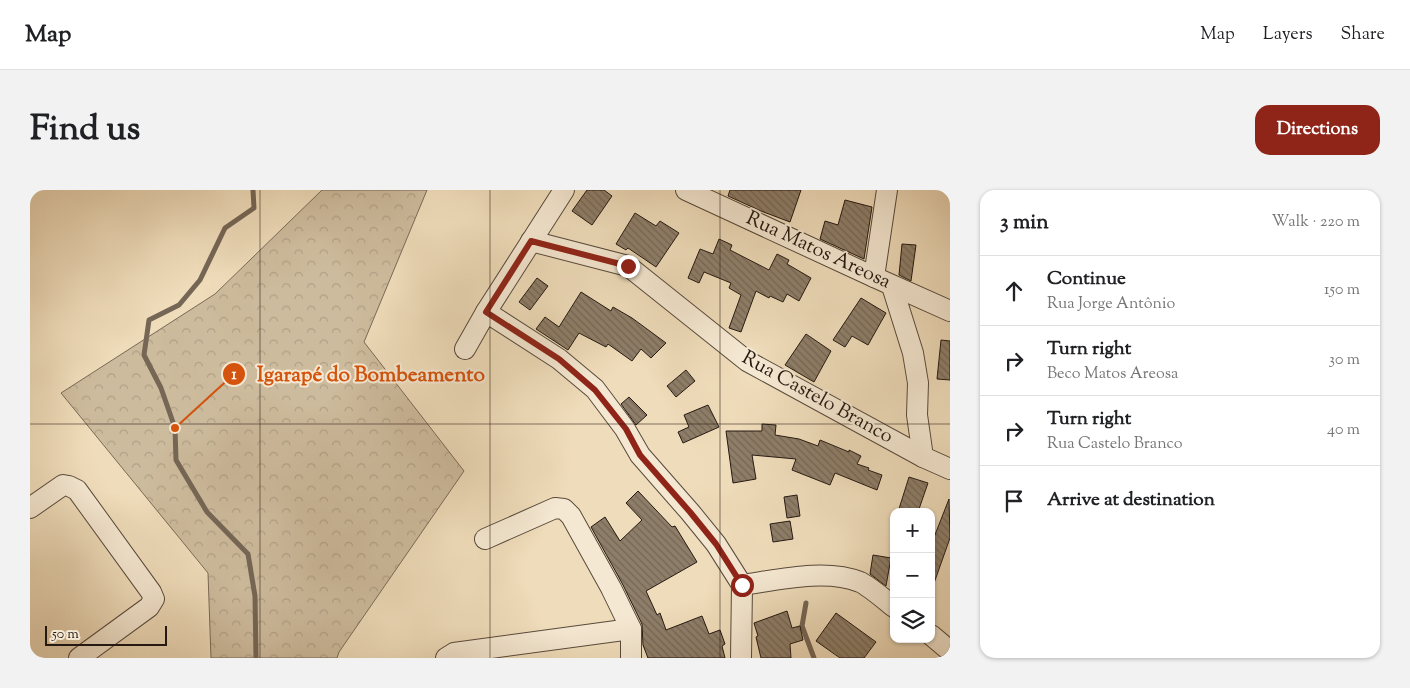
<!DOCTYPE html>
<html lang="en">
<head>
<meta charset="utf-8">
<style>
	body { margin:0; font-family:"Sorts Mill Goudy",serif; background:#f2f2f2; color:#202124 }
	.controls { position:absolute; right:15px; bottom:15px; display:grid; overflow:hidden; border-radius:10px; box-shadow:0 1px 4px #0004 }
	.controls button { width:45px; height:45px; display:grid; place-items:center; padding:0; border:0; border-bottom:1px solid #e0e0e0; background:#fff; color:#202124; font:25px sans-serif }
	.scale { position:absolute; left:15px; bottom:12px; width:122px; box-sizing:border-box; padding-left:5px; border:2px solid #251912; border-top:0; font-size:14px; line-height:18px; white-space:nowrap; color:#251912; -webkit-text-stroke:4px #f5e8d2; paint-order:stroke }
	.stop { position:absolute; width:15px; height:15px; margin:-11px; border:4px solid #8f2418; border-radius:50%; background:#fff }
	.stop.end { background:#8f2418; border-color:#fff; box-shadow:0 1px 5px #0008 }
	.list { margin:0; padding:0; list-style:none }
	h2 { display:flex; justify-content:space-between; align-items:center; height:65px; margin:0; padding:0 20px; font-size:21px }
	h2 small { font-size:16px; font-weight:400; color:#757577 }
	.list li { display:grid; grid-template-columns:32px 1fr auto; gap:15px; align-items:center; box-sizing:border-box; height:70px; padding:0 20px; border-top:1px solid #e0e0e0 }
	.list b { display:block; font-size:19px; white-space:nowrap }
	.list p { margin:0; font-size:16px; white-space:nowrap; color:#757577 }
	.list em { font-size:16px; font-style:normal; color:#757577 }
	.icon { flex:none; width:28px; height:28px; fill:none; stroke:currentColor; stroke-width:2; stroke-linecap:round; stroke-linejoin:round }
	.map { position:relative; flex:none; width:920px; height:468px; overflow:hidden; border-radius:15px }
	header { display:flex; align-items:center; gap:30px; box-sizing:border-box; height:70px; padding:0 25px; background:#fff; border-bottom:1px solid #e0e0e0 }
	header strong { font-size:24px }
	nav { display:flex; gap:28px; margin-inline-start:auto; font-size:18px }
	.intro { display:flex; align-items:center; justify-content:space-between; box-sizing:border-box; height:120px; padding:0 30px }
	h1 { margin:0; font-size:35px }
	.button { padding:12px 22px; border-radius:15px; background:#8f2418; color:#fff; font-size:18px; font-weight:700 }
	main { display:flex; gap:30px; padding:0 30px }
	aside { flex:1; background:#fff; border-radius:15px; box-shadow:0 1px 4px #0004 }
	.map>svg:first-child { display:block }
	.forest { fill:url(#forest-crowns); stroke:#796a58 }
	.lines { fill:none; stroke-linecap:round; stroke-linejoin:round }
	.stream { stroke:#756655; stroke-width:5 }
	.building { fill:url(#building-back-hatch); stroke:#251912 }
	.street-casing { stroke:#584a3c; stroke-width:22 }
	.street { stroke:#f5e8d2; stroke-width:20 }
	.route { stroke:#8f2418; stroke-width:6 }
	.grid { fill:none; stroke:#251912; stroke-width:1; stroke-opacity:0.55 }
	.labels { text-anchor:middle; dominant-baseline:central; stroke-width:4; stroke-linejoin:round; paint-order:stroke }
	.street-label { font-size:20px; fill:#251912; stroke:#f5e8d2 }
	.leader { fill:none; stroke:#d4530d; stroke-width:2 }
	.callout-dot { fill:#d4530d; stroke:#f5e8d2; stroke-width:2 }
	.mark-label { font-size:15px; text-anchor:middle; font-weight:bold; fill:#fff }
	.callout-label { font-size:21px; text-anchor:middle; font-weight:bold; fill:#d4530d; stroke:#f5e8d2; stroke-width:4; stroke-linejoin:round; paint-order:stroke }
</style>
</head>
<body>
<header>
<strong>Map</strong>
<nav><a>Map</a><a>Layers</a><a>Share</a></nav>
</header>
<div class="intro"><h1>Find us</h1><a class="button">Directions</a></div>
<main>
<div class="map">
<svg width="920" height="468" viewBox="0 0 920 468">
	<defs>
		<pattern id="forest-crowns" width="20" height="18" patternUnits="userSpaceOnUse" patternTransform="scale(1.25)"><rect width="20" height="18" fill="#cdbb9d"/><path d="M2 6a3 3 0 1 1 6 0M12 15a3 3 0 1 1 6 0" fill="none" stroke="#b0a086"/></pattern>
		<pattern id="building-back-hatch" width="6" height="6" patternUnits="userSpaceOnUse" patternTransform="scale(1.25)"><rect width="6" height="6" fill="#8e7e69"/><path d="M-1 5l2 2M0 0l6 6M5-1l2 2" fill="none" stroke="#746655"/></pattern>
	</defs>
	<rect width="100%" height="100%" fill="#efdcba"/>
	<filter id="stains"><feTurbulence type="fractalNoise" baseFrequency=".004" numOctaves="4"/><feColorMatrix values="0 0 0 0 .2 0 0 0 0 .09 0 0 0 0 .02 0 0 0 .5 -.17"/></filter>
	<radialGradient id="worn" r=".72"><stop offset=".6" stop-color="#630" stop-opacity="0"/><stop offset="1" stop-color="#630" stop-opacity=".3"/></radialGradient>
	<path class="forest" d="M 292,0 L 397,0 L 334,152 L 434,281 L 309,462 L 307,468 L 181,468 L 178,383 L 31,203 L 185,104 Z"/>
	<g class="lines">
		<g class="stream">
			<path d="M 223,0 L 224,18 L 195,38 L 170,90 L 149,115 L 119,130 L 114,165 L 131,198 L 145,238 L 146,270 L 177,322 L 218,364 L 225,406 L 226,468"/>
			<path d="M 776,413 L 772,436 L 784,468"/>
		</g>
	</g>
	<g class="building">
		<path d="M 557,0 L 574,0 L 582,6 L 562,35 L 542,21 Z"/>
		<path d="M 700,0 L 771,0 L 760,32 L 731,21 L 698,6 Z"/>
		<path d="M 815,10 L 842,17 L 834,69 L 790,49 L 795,31 L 808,35 Z"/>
		<path d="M 605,23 L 626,36 L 630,31 L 649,43 L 626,77 L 598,58 L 596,60 L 586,54 Z"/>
		<path d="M 689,49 L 702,55 L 700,60 L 739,80 L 747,64 L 759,70 L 757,74 L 781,88 L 769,111 L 757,104 L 753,112 L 740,106 L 739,108 L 726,101 L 711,142 L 699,138 L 711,105 L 699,98 L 701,93 L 674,82 L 669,93 L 658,88 L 670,59 L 683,64 Z"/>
		<path d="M 872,54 L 886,55 L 881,91 L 869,85 Z"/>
		<path d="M 507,88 L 518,96 L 500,120 L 489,112 Z"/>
		<path d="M 551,102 L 581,121 L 583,117 L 602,128 L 636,153 L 621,168 L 611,159 L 602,171 L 578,154 L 576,157 L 549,143 L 538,160 L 506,139 L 515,127 L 529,137 Z"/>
		<path d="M 831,108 L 856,123 L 838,155 L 822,146 L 815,157 L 803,150 Z"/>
		<path d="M 776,144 L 801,161 L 784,192 L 755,175 Z"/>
		<path d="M 911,150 L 920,151 L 920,190 L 907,189 Z"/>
		<path d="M 656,180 L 665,191 L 646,207 L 637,196 Z"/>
		<path d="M 599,207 L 617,225 L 606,235 L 591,214 Z"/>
		<path d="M 678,215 L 689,237 L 653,253 L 648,242 L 659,237 L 654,225 Z"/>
		<path d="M 732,234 L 746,235 L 745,245 L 769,249 L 788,256 L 790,250 L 819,262 L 819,260 L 831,266 L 827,274 L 839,278 L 838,280 L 852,285 L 847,300 L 805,283 L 800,295 L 762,280 L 766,269 L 722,265 L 726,289 L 703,293 L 696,241 L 732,241 Z"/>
		<path d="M 879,287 L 898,293 L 888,322 L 868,322 Z"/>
		<path d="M 608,301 L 642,337 L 645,336 L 667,372 L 616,401 L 627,425 L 630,423 L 636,440 L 672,426 L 679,444 L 690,440 L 695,454 L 692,456 L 695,468 L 618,468 L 613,455 L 612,434 L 592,393 L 561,337 L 575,327 L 590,351 L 612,330 L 596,313 Z"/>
		<path d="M 767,305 L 770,326 L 757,328 L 754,307 Z"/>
		<path d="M 919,309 L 920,348 L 903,396 L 901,395 L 901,355 Z"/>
		<path d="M 760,331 L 763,349 L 743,352 L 740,334 Z"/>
		<path d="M 843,365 L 861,368 L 856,396 L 840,384 Z"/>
		<path d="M 757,421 L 762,438 L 770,436 L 773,450 L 760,454 L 761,468 L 731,468 L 726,447 L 728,446 L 724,433 Z"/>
		<path d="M 806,423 L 846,452 L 834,468 L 810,468 L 786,451 Z"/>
	</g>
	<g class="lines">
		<defs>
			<g id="street">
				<path d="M 656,0 L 844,87 L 920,121"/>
				<path d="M 501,51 L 598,76 L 717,171 L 893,267 L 920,279"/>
				<path d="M 844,87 L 857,0"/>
				<path d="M 862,96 L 883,163 L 888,193 L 887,225 L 893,267"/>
				<path d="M 456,122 L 529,169 L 565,199 L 595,239 L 610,265 L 660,322 L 686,354 L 712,395 L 711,468"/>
				<path d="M 435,159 L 456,122 L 534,0"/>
				<path d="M 0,318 L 33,295 L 39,296 L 47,300 L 121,402 L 124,409 L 119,417 L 49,468"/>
				<path d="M 455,349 L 525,318 L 534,319 L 541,326 L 581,398 L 601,439 L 601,468"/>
				<path d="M 712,395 C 747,390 796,378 830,392 C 839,396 855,410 864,417"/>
				<path d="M 901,445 L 920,461"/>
				<path d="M 416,468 L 424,463 L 601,439"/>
			</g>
		</defs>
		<use href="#street" class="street-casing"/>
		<use href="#street" class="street"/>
	</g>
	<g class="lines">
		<path class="route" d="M 598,76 L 501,51 L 456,122 L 529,169 L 565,200 L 596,239 L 610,265 L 660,322 L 686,354 L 712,395"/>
	</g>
	<path class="grid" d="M 230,0 L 230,468M 460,0 L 460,468M 690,0 L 690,468M 0,234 L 920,234"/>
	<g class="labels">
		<g class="street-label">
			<text transform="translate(788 61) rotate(25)">Rua Matos Areosa</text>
			<text transform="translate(787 208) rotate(29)">Rua Castelo Branco</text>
		</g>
	</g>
	<path class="leader" d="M145 238L204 184"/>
	<g class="callout-dot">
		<circle cx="145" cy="238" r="5"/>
		<circle cx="204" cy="184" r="12"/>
	</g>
	<g class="mark-label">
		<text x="204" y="189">1</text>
	</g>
	<g class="callout-label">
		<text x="341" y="191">Igarapé do Bombeamento</text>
	</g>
	<rect width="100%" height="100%" filter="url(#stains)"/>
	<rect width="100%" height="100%" fill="url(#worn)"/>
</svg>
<div class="controls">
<button>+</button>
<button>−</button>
<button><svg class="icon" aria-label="layers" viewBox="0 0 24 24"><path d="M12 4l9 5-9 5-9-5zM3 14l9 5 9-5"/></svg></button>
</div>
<div class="scale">50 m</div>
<div class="stop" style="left:712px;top:395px"></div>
<div class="stop end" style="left:598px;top:76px"></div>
</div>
<aside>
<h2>3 min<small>Walk · 220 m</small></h2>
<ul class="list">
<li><svg class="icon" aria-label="ahead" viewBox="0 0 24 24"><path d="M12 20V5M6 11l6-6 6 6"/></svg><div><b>Continue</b><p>Rua Jorge Antônio</p></div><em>150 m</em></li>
<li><svg class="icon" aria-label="right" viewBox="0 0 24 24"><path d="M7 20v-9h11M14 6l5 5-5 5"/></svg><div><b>Turn right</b><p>Beco Matos Areosa</p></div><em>30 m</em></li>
<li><svg class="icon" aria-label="right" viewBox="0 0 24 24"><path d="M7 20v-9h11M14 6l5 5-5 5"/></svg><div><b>Turn right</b><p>Rua Castelo Branco</p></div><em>40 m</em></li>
<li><svg class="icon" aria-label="arrive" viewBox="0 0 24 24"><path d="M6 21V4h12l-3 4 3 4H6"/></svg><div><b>Arrive at destination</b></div></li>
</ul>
</aside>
</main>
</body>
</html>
